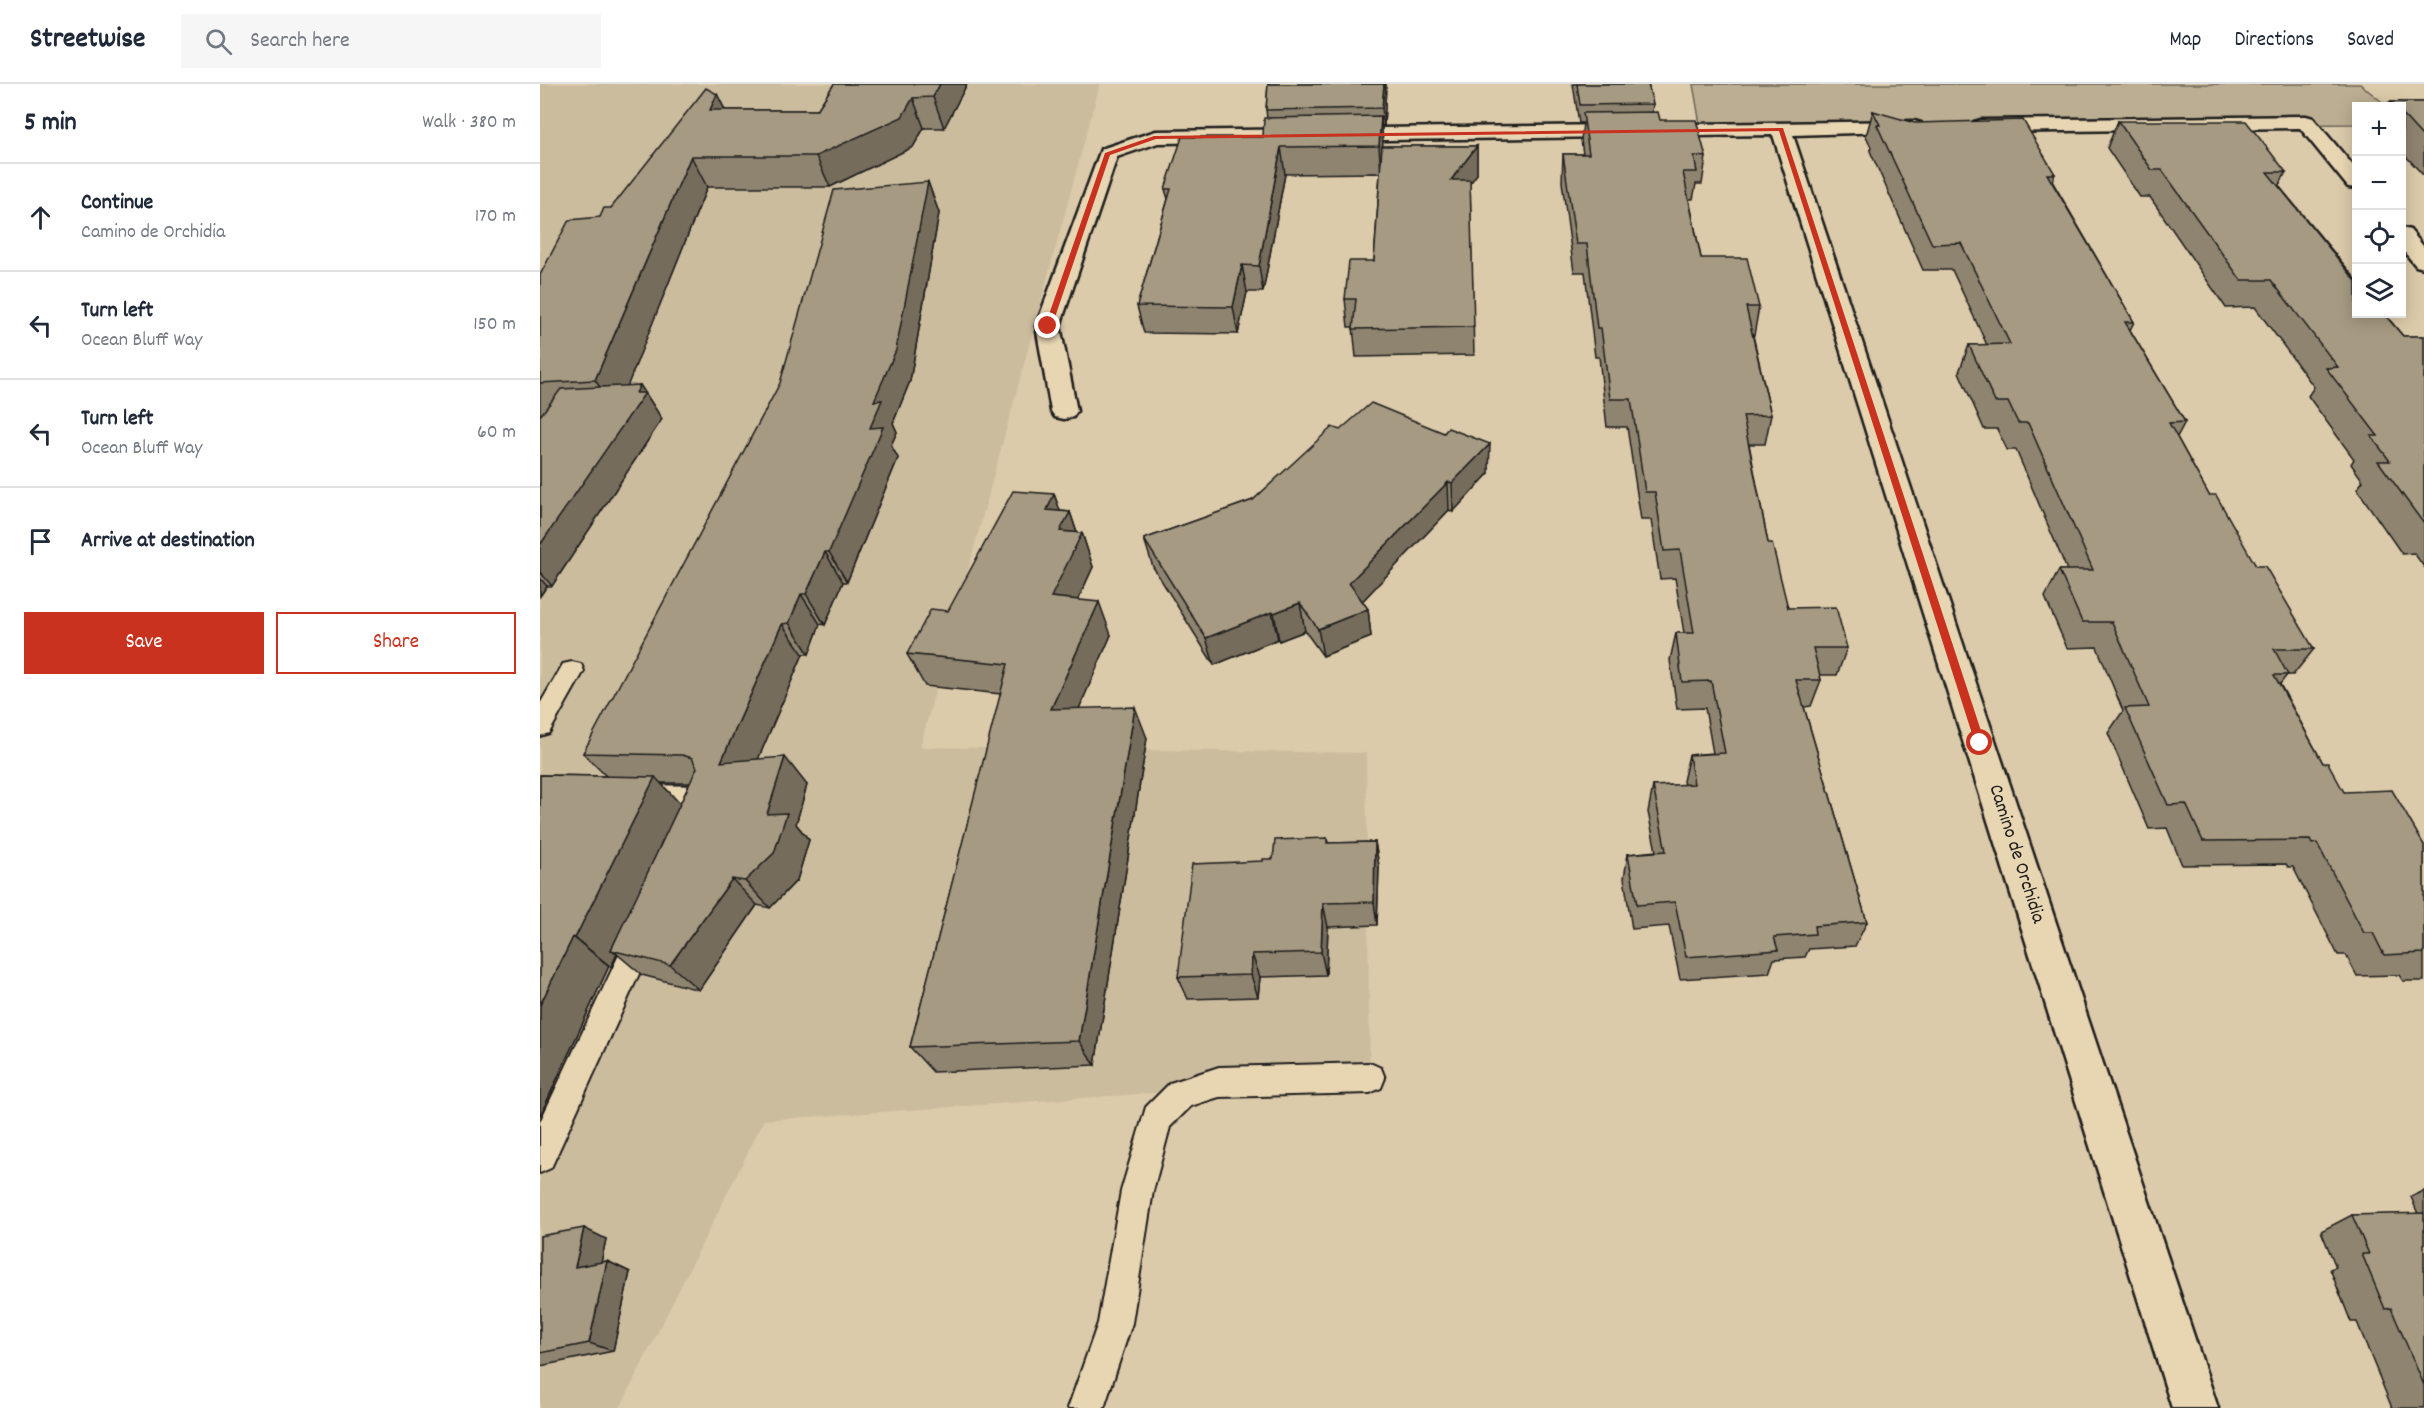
<!DOCTYPE html>
<html lang="en">
<head>
<meta charset="utf-8">
<style>
	body { margin:0; font-family:Dekko,sans-serif; background:#f6f6f7; color:#1f2937 }
	.controls { position:absolute; right:18px; top:18px; display:grid; overflow:hidden; border-radius:0px; box-shadow:0 3px 15px #0003 }
	.controls button { width:54px; height:54px; display:grid; place-items:center; padding:0; border:0; border-bottom:2px solid #e0e1e3; background:#fff; color:#1f2937; font:30px sans-serif }
	.stop { position:absolute; width:18px; height:18px; margin:-14px; border:4px solid #c8321e; border-radius:50%; background:#fff }
	.stop.end { background:#c8321e; border-color:#fff; box-shadow:0 2px 6px #0008 }
	.list { margin:0; padding:0; list-style:none }
	h2 { display:flex; justify-content:space-between; align-items:center; height:78px; margin:0; padding:0 24px; font-size:26px }
	h2 small { font-size:20px; font-weight:400; color:#747a83 }
	.list li { display:grid; grid-template-columns:39px 1fr auto; gap:18px; align-items:center; box-sizing:border-box; height:108px; padding:0 24px; border-top:2px solid #e0e1e3 }
	.list b { display:block; font-size:22px; white-space:nowrap }
	.list p { margin:0; font-size:20px; white-space:nowrap; color:#747a83 }
	.list em { font-size:20px; font-style:normal; color:#747a83 }
	.actions { display:flex; gap:12px; padding:18px 24px }
	.actions a { flex:1; padding:14px 0; border:2px solid #c8321e; border-radius:0px; text-align:center; font-size:21px; color:#c8321e }
	.actions .main { background:#c8321e; color:#fff }
	.icon { flex:none; width:33px; height:33px; fill:none; stroke:currentColor; stroke-width:2; stroke-linecap:round; stroke-linejoin:round }
	.map { position:relative; flex:none; width:1884px; height:1324px; overflow:hidden }
	header { display:flex; align-items:center; gap:36px; box-sizing:border-box; height:84px; padding:0 30px; background:#fff; border-bottom:2px solid #e0e1e3 }
	header strong { font-size:28px }
	nav { display:flex; gap:33px; margin-inline-start:auto; font-size:21px }
	.search { width:420px; height:54px; background:#f6f6f7; display:flex; align-items:center; gap:15px; box-sizing:border-box; padding:0 21px; border-radius:0px; color:#747a83; font-size:22px }
	main { display:flex }
	aside { flex:1; background:#fff }
	.map>svg:first-child { display:block }
	.built { fill:#ccbc9e }
	.green { fill:#bcae92; stroke:#6c6557; stroke-width:1.5 }
	.lines { fill:none; stroke-linecap:round; stroke-linejoin:round }
	.service-casing { stroke:#1c1c1c; stroke-width:4 }
	.minor-casing { stroke:#1c1c1c; stroke-width:5 }
	.service { fill:#e8d6b3; fill-rule:evenodd }
	.minor { fill:#e8d6b3; fill-rule:evenodd }
	.wall { fill:#8f8470; stroke:#1c1c1c; stroke-width:1.5; fill-rule:evenodd }
	.shaded-wall { fill:#746c5b; stroke:#1c1c1c; stroke-width:1.5 }
	.building { fill:#a69a82; stroke:#1c1c1c; stroke-width:1.5 }
	.route { fill:#c8321e }
	.labels { text-anchor:middle; dominant-baseline:central; stroke-width:5; stroke-linejoin:round; paint-order:stroke }
	.street-label { font-size:20px; fill:#1c1c1c; stroke:#e8d6b3 }
</style>
</head>
<body>
<header>
<strong>Streetwise</strong>
<div class="search"><svg class="icon" aria-label="search" viewBox="0 0 24 24"><circle cx="10" cy="10" r="6"/><path d="M15 15l6 6"/></svg>Search here</div>
<nav><a>Map</a><a>Directions</a><a>Saved</a></nav>
</header>
<main>
<aside>
<h2>5 min<small>Walk · 380 m</small></h2>
<ul class="list">
<li><svg class="icon" aria-label="ahead" viewBox="0 0 24 24"><path d="M12 20V5M6 11l6-6 6 6"/></svg><div><b>Continue</b><p>Camino de Orchidia</p></div><em>170 m</em></li>
<li><svg class="icon" aria-label="left" viewBox="0 0 24 24"><path d="M17 20v-9H6M10 6l-5 5 5 5"/></svg><div><b>Turn left</b><p>Ocean Bluff Way</p></div><em>150 m</em></li>
<li><svg class="icon" aria-label="left" viewBox="0 0 24 24"><path d="M17 20v-9H6M10 6l-5 5 5 5"/></svg><div><b>Turn left</b><p>Ocean Bluff Way</p></div><em>60 m</em></li>
<li><svg class="icon" aria-label="arrive" viewBox="0 0 24 24"><path d="M6 21V4h12l-3 4 3 4H6"/></svg><div><b>Arrive at destination</b></div></li>
</ul>
<div class="actions"><a class="main">Save</a><a>Share</a></div>
</aside>
<div class="map">
<svg width="1884" height="1324" viewBox="0 0 1884 1324">
	<rect width="100%" height="100%" fill="#dccbaa"/>
	<filter id="ink" filterUnits="userSpaceOnUse"><feTurbulence type="fractalNoise" baseFrequency=".0167" numOctaves="2"/><feDisplacementMap in="SourceGraphic" scale="12" xChannelSelector="R" yChannelSelector="G"/><feConvolveMatrix kernelMatrix="1 2 1 2 8 2 1 2 1" color-interpolation-filters="sRGB"/></filter>
	<g filter="url(#ink)">
		<path class="built" d="M 0,0 L 560,0 L 380,663 L 826,669 L 830,994 L 224,1036 L 80,1324 L 0,1324 Z"/>
		<path class="green" d="M 1153,0 L 1820,0 L 1847,22 L 1816,22 L 1816,40 L 1161,46 Z"/>
		<g class="lines">
			<defs>
				<g id="service">
					<path d="M 32,578 L 41,580 L 44,587 L 9,649 L 0,652 L 0,620 L 23,580 Z"/>
					<path d="M 99,701 L 167,702 L 176,705 L 180,713 L 171,731 L 162,734 L 153,731 L 149,724 L 99,723 L 90,720 L 86,712 L 90,704 Z"/>
					<path d="M 104,835 L 114,839 L 118,848 L 11,1084 L 0,1089 L 0,1038 L 94,839 Z"/>
					<path d="M 830,979 L 841,984 L 845,994 L 841,1004 L 830,1009 L 679,1013 L 651,1022 L 630,1043 L 613,1107 L 592,1239 L 564,1324 L 528,1324 L 558,1239 L 581,1107 L 606,1023 L 630,999 L 679,983 Z"/>
				</g>
				<g id="minor">
					<path d="M 1766,32 L 1773,34 L 1816,85 L 1816,104 L 1808,103 L 1760,44 L 1441,48 L 1434,46 L 1431,42 L 1434,38 L 1441,36 Z"/>
					<path d="M 1374,37 L 1381,39 L 1384,43 L 1381,47 L 1253,51 L 1678,1324 L 1632,1324 L 1233,51 L 618,59 L 577,73 L 520,242 L 537,327 L 533,333 L 524,335 L 515,333 L 511,327 L 496,242 L 561,65 L 616,47 Z"/>
					<path d="M 1862,144 L 1870,146 L 1884,163 L 1884,184 L 1876,182 L 1862,165 Z"/>
				</g>
			</defs>
			<use href="#service" class="service-casing"/>
			<use href="#minor" class="minor-casing"/>
			<use href="#service" class="service"/>
			<use href="#minor" class="minor"/>
		</g>
		<g class="wall">
			<path d="M 294,0 L 427,0 L 404,44 L 384,44 L 373,63 L 290,103 L 167,103 L 87,302 L 100,301 L 122,335 L 12,502 L 7,502 L 0,512 L 0,191 L 60,133 L 71,124 L 177,10 L 185,26 L 277,26 Z"/>
			<path d="M 728,0 L 846,0 L 844,42 L 842,42 L 842,62 L 937,62 L 937,90 L 930,99 L 934,271 L 816,273 L 813,243 L 808,243 L 805,215 L 834,177 L 840,89 L 745,90 L 723,208 L 707,208 L 698,250 L 604,249 L 597,222 L 628,115 L 625,105 L 723,53 L 727,34 L 726,26 Z"/>
			<path d="M 1033,0 L 1108,0 L 1113,20 L 1112,28 L 1120,36 L 1166,73 L 1162,100 L 1156,100 L 1153,115 L 1149,115 L 1161,174 L 1219,223 L 1214,251 L 1213,251 L 1231,331 L 1225,360 L 1209,360 L 1228,459 L 1248,524 L 1307,564 L 1297,591 L 1280,591 L 1281,596 L 1271,622 L 1264,623 L 1327,838 L 1315,862 L 1269,865 L 1265,873 L 1234,875 L 1229,889 L 1140,895 L 1129,842 L 1092,845 L 1084,794 L 1088,770 L 1116,767 L 1108,728 L 1113,702 L 1144,701 L 1143,697 L 1149,671 L 1173,669 L 1165,624 L 1137,625 L 1130,576 L 1136,549 L 1144,549 L 1135,494 L 1120,495 L 1111,436 L 1101,436 L 1087,343 L 1067,343 L 1059,273 L 1055,273 L 1045,188 L 1034,188 L 1022,98 L 1023,70 L 1043,70 L 1041,56 L 1043,39 L 1039,39 Z"/>
			<path d="M 1850,18 L 1884,18 L 1884,92 L 1862,68 L 1862,22 L 1847,22 Z"/>
			<path d="M 1333,27 L 1515,90 L 1512,97 L 1594,238 L 1590,246 L 1645,338 L 1637,353 L 1669,411 L 1716,482 L 1774,565 L 1753,591 L 1747,591 L 1740,600 L 1783,679 L 1804,708 L 1884,761 L 1884,897 L 1863,897 L 1859,891 L 1817,892 L 1806,871 L 1798,871 L 1753,783 L 1748,783 L 1746,780 L 1642,781 L 1627,744 L 1609,745 L 1568,649 L 1583,627 L 1557,563 L 1527,564 L 1505,513 L 1519,486 L 1527,486 L 1476,366 L 1467,366 L 1457,345 L 1444,345 L 1419,288 L 1429,261 L 1447,261 L 1412,186 L 1383,186 L 1330,67 L 1331,63 L 1326,52 Z"/>
			<path d="M 1578,37 L 1746,88 L 1739,102 L 1863,252 L 1884,252 L 1884,483 L 1874,469 L 1862,470 L 1817,405 L 1823,397 L 1811,380 L 1814,375 L 1768,312 L 1774,303 L 1715,223 L 1686,224 L 1610,113 L 1600,113 L 1567,64 Z"/>
			<path d="M 388,98 L 399,129 L 370,297 L 353,339 L 357,348 L 351,361 L 358,374 L 307,498 L 303,498 L 285,541 L 280,540 L 269,570 L 263,570 L 218,675 L 267,701 L 256,740 L 269,756 L 257,796 L 230,824 L 217,821 L 159,906 L 102,891 L 77,870 L 71,883 L 69,882 L 0,1032 L 0,691 L 66,692 L 43,669 ZM 121,699 L 150,699 L 140,720 Z"/>
			<path d="M 800,346 L 904,349 L 949,389 L 913,428 L 909,426 L 822,517 L 828,525 L 831,553 L 783,572 L 765,547 L 739,557 L 738,555 L 674,581 L 613,483 L 604,455 L 713,416 Z"/>
			<path d="M 514,410 L 520,427 L 530,428 L 537,449 L 542,449 L 553,483 L 538,516 L 571,551 L 539,624 L 607,654 L 555,981 L 393,988 L 370,963 L 461,610 L 385,602 L 367,570 L 408,527 Z"/>
			<path d="M 787,754 L 788,759 L 835,758 L 839,782 L 837,841 L 788,843 L 786,891 L 720,893 L 718,913 L 648,915 L 638,893 L 723,777 L 733,775 Z"/>
			<path d="M 1884,1107 L 1884,1324 L 1852,1324 L 1817,1238 L 1811,1238 L 1790,1185 L 1796,1183 L 1781,1147 L 1812,1131 L 1878,1130 L 1871,1113 Z"/>
			<path d="M 0,1152 L 66,1155 L 61,1178 L 67,1177 L 90,1188 L 73,1267 L 0,1282 Z"/>
		</g>
		<g class="shaded-wall">
			<path d="M 400,0 L 427,0 L 404,44 L 393,13 Z"/>
			<path d="M 844,0 L 846,0 L 844,42 L 842,24 Z"/>
			<path d="M 177,10 L 192,40 L 170,26 Z"/>
			<path d="M 373,14 L 384,44 L 373,63 L 290,103 L 276,72 Z"/>
			<path d="M 841,32 L 843,58 L 841,89 L 839,62 Z"/>
			<path d="M 937,62 L 937,90 L 912,124 L 911,96 Z"/>
			<path d="M 741,63 L 745,90 L 723,208 L 719,182 Z"/>
			<path d="M 151,72 L 167,103 L 77,328 L 55,296 Z"/>
			<path d="M 388,98 L 399,129 L 370,297 L 353,339 L 357,348 L 351,361 L 358,374 L 307,498 L 289,468 L 330,344 L 334,317 Z"/>
			<path d="M 702,181 L 707,208 L 698,250 L 693,223 Z"/>
			<path d="M 100,301 L 122,335 L 12,502 L 0,488 L 0,461 Z"/>
			<path d="M 950,360 L 949,389 L 913,428 L 912,399 Z"/>
			<path d="M 908,398 L 909,426 L 813,527 L 809,499 Z"/>
			<path d="M 514,410 L 524,438 L 530,428 L 539,455 L 542,449 L 553,483 L 524,546 L 511,513 L 507,426 Z"/>
			<path d="M 285,468 L 303,498 L 285,541 L 266,510 Z"/>
			<path d="M 0,494 L 7,502 L 0,512 Z"/>
			<path d="M 261,510 L 280,540 L 269,570 L 249,539 Z"/>
			<path d="M 559,518 L 571,551 L 525,657 L 511,625 Z"/>
			<path d="M 760,519 L 765,547 L 739,557 L 734,529 Z"/>
			<path d="M 828,525 L 831,553 L 783,572 L 778,545 Z"/>
			<path d="M 732,528 L 738,555 L 674,581 L 666,554 Z"/>
			<path d="M 242,540 L 263,570 L 205,706 L 181,678 Z"/>
			<path d="M 595,623 L 607,654 L 555,981 L 539,957 Z"/>
			<path d="M 245,673 L 267,701 L 256,740 L 269,756 L 257,796 L 230,824 L 205,797 L 227,730 Z"/>
			<path d="M 115,693 L 145,725 L 71,866 L 77,870 L 71,883 L 35,854 Z"/>
			<path d="M 835,758 L 839,782 L 837,841 L 834,818 Z"/>
			<path d="M 192,795 L 217,821 L 159,906 L 130,881 Z"/>
			<path d="M 783,819 L 788,843 L 786,891 L 781,868 Z"/>
			<path d="M 33,853 L 69,882 L 0,1032 L 0,921 Z"/>
			<path d="M 712,870 L 720,893 L 718,913 L 711,891 Z"/>
			<path d="M 44,1144 L 66,1155 L 58,1193 L 35,1183 Z"/>
			<path d="M 67,1177 L 90,1188 L 73,1267 L 49,1259 Z"/>
		</g>
		<g class="building">
			<path d="M 294,0 L 400,0 L 393,13 L 373,14 L 362,33 L 276,72 L 151,72 L 55,296 L 0,299 L 0,191 L 29,136 L 60,133 L 64,124 L 71,124 L 166,4 L 177,10 L 170,26 L 277,26 Z"/>
			<path d="M 728,0 L 844,0 L 842,24 L 726,26 Z"/>
			<path d="M 1037,0 L 1108,0 L 1113,20 L 1040,21 Z"/>
			<path d="M 1850,18 L 1884,18 L 1884,54 L 1862,30 L 1862,22 L 1854,22 Z"/>
			<path d="M 1333,27 L 1375,39 L 1483,36 L 1515,90 L 1507,90 L 1594,238 L 1585,238 L 1645,338 L 1629,339 L 1669,411 L 1676,411 L 1716,482 L 1725,482 L 1774,565 L 1734,565 L 1748,591 L 1734,591 L 1783,679 L 1788,679 L 1804,708 L 1852,706 L 1884,761 L 1884,869 L 1844,871 L 1833,849 L 1824,849 L 1777,759 L 1772,760 L 1770,756 L 1663,757 L 1646,720 L 1628,721 L 1585,624 L 1609,623 L 1572,538 L 1542,538 L 1519,486 L 1553,486 L 1488,339 L 1478,339 L 1468,318 L 1455,318 L 1429,261 L 1470,260 L 1421,159 L 1392,160 L 1337,41 L 1340,41 Z"/>
			<path d="M 1118,28 L 1120,36 L 1156,36 L 1166,73 L 1154,72 L 1157,88 L 1143,88 L 1161,174 L 1207,174 L 1219,223 L 1206,223 L 1231,331 L 1203,332 L 1228,459 L 1232,459 L 1248,524 L 1296,523 L 1307,564 L 1273,564 L 1281,596 L 1256,596 L 1327,838 L 1274,842 L 1275,850 L 1234,853 L 1238,866 L 1146,873 L 1135,818 L 1097,821 L 1088,770 L 1126,767 L 1113,702 L 1154,700 L 1149,671 L 1185,669 L 1171,597 L 1142,598 L 1136,549 L 1154,549 L 1140,466 L 1124,467 L 1115,408 L 1105,408 L 1091,315 L 1070,315 L 1061,244 L 1057,244 L 1047,160 L 1036,160 L 1023,70 L 1049,70 L 1043,29 Z"/>
			<path d="M 841,32 L 839,62 L 741,63 L 719,182 L 702,181 L 693,223 L 597,222 L 631,105 L 625,105 L 642,53 L 723,53 L 724,34 Z"/>
			<path d="M 1578,37 L 1706,37 L 1746,88 L 1727,88 L 1816,197 L 1816,230 L 1844,230 L 1863,252 L 1884,252 L 1884,440 L 1838,377 L 1850,377 L 1831,352 L 1838,352 L 1786,284 L 1798,283 L 1731,196 L 1701,196 L 1622,86 L 1612,86 Z"/>
			<path d="M 842,62 L 937,62 L 911,96 L 930,96 L 934,243 L 813,245 L 816,215 L 805,215 L 809,177 L 834,177 Z"/>
			<path d="M 388,98 L 356,266 L 334,317 L 342,316 L 330,344 L 343,343 L 289,468 L 285,468 L 266,510 L 261,510 L 249,539 L 242,540 L 181,678 L 245,673 L 227,730 L 247,729 L 234,769 L 205,797 L 192,795 L 130,881 L 71,866 L 157,684 L 152,674 L 142,671 L 43,669 L 240,299 L 294,106 Z"/>
			<path d="M 100,301 L 96,309 L 105,309 L 0,461 L 0,332 L 21,305 Z"/>
			<path d="M 831,319 L 904,349 L 908,344 L 950,360 L 912,399 L 908,398 L 809,499 L 828,525 L 778,545 L 760,519 L 734,529 L 732,528 L 666,554 L 604,455 L 713,416 L 792,343 L 800,346 Z"/>
			<path d="M 473,407 L 514,410 L 507,426 L 530,428 L 520,447 L 542,449 L 511,513 L 559,518 L 511,625 L 595,623 L 539,957 L 370,963 L 468,580 L 367,570 L 391,525 L 408,527 Z"/>
			<path d="M 0,691 L 115,693 L 35,854 L 33,853 L 0,921 Z"/>
			<path d="M 787,754 L 787,759 L 835,758 L 834,818 L 783,819 L 781,868 L 712,870 L 711,891 L 638,893 L 652,780 L 723,777 L 723,775 L 733,775 L 735,756 Z"/>
			<path d="M 1884,1129 L 1884,1301 L 1851,1224 L 1845,1225 L 1822,1170 L 1829,1170 L 1812,1131 Z"/>
			<path d="M 44,1144 L 35,1183 L 67,1177 L 49,1259 L 0,1269 L 0,1152 Z"/>
		</g>
	</g>
	<path class="route" d="M 1243,44 L 1445,659 L 1440,663 L 1435,659 L 1239,47 L 616,55 L 570,71 L 512,242 L 508,244 L 505,242 L 565,69 L 614,52 Z"/>
	<g class="labels">
		<g class="street-label">
			<text transform="translate(1476 770) rotate(72)">Camino de Orchidia</text>
		</g>
	</g>
</svg>
<div class="controls">
<button>+</button>
<button>−</button>
<button><svg class="icon" aria-label="locate" viewBox="0 0 24 24"><circle cx="12" cy="12" r="6"/><path d="M12 2v4M12 18v4M2 12h4M18 12h4"/></svg></button>
<button><svg class="icon" aria-label="layers" viewBox="0 0 24 24"><path d="M12 4l9 5-9 5-9-5zM3 14l9 5 9-5"/></svg></button>
</div>
<div class="stop" style="left:1440px;top:659px"></div>
<div class="stop end" style="left:508px;top:242px"></div>
</div>
</main>
</body>
</html>
